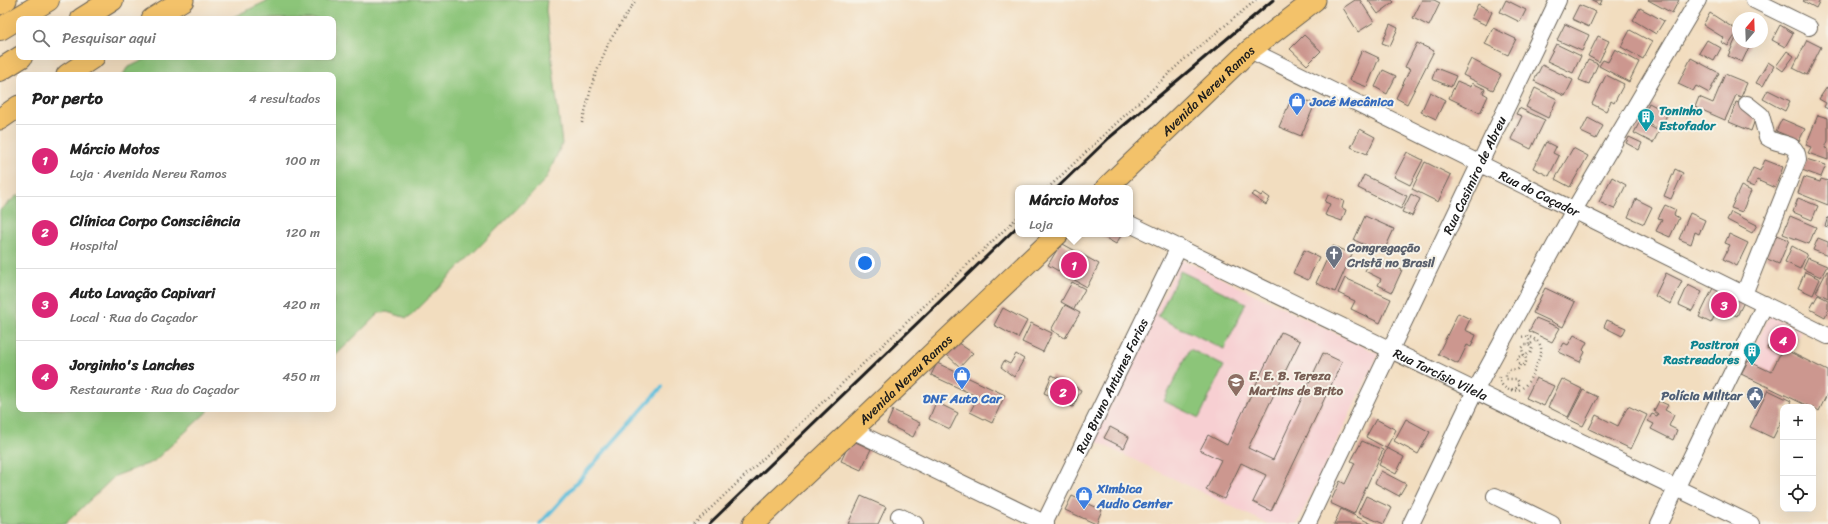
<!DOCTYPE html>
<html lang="pt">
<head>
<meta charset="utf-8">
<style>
	body { margin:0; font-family:Sriracha,sans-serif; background:#f6f6f6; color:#222 }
	.controls { position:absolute; right:12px; bottom:12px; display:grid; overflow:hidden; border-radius:8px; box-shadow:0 4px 16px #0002 }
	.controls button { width:36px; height:36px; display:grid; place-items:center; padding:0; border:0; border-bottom:1px solid #e0e0e0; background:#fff; color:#222; font:20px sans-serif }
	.compass { position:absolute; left:1732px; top:12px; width:36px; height:36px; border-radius:50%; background:#fff; box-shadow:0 4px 16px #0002; rotate:19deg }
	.you { position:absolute; left:865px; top:263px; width:14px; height:14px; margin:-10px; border:3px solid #fff; border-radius:50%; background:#1a73e8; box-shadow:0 0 0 6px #1a73e833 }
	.badge { display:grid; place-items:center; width:26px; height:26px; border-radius:50%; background:#db2777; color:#fff; font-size:13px; font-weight:700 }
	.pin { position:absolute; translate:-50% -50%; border:2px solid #fff; box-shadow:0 1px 4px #0006 }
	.popup { position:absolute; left:1015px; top:185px; width:118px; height:52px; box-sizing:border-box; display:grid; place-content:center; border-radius:8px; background:#fff; filter:drop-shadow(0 1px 3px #0005); font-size:13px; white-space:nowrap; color:#767676 }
	.popup b { font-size:15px; color:#222 }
	.popup::after { content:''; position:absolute; left:50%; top:100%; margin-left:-8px; border:8px solid transparent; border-top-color:#fff }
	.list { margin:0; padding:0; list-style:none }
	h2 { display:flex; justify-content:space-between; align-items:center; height:52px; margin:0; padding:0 16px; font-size:17px }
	h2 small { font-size:13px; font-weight:400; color:#767676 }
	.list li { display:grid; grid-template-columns:26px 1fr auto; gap:12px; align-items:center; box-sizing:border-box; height:72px; padding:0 16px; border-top:1px solid #e0e0e0 }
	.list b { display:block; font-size:15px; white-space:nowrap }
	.list p { margin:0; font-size:13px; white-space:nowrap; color:#767676 }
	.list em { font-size:13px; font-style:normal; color:#767676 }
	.icon { flex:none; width:22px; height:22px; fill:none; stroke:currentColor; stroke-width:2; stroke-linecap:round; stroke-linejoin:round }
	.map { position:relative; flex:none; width:1828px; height:524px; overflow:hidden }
	.search { position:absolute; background:#fff; box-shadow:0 4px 16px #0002; left:16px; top:16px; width:320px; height:44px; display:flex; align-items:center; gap:10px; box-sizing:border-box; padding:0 14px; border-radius:8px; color:#767676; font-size:15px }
	.panel { position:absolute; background:#fff; box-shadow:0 4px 16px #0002; left:16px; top:72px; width:320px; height:340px; border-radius:8px }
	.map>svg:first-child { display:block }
	.built { fill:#f7cfd2 }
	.green { fill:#8cc579; stroke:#54704a }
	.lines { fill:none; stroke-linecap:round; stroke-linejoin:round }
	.stream { stroke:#5dbedb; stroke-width:4 }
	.building { fill:#cc978f }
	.minor-casing { stroke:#676055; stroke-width:18 }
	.major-casing { stroke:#676055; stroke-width:23 }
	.highway-casing { stroke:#676055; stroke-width:24 }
	.path { stroke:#676055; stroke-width:2.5; stroke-dasharray:1 3; stroke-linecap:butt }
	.minor { stroke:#fff; stroke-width:16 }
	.major { stroke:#f3c26a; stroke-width:21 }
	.highway { stroke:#f3c26a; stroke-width:22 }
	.rail { stroke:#1c1c1c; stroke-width:3 }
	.labels { text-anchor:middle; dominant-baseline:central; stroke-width:4; stroke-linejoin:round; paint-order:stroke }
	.street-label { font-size:13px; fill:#1c1c1c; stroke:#f7f3e8 }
	.shop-label { font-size:13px; font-weight:bold; fill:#366cbe; stroke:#f7f3e8; text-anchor:start }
	.culture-label { font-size:13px; font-weight:bold; fill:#0d838f; stroke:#f7f3e8; text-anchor:start }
	.worship-label { font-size:13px; font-weight:bold; fill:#5b616d; stroke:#f7f3e8; text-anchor:start }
	.education-label { font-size:13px; font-weight:bold; fill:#785e54; stroke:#f7f3e8; text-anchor:start }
	.service-label { font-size:13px; font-weight:bold; fill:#4e5e75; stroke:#f7f3e8; text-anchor:end }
</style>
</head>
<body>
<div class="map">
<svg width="1828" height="524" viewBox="0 0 1828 524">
	<rect width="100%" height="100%" fill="#f7f3e8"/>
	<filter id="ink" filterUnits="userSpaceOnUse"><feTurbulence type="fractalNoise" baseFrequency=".025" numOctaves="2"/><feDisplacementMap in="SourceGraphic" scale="8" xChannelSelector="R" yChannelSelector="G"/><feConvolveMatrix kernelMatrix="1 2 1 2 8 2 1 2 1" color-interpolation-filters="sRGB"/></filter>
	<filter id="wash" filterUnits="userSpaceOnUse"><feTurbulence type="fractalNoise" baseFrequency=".012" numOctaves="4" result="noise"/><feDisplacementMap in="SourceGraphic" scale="16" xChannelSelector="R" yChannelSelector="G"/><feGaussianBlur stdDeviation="0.9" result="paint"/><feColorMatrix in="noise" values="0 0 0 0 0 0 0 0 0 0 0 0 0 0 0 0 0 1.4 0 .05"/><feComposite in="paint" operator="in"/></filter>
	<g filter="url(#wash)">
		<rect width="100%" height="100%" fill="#f2ddbf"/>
		<g class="built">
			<path d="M 1181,259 L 1379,354 L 1297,524 L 1268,524 L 1093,440 Z"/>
			<path d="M 1770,315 L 1801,331 L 1772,389 L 1741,374 Z"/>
		</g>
		<g class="green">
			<path d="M 269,0 L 547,0 L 546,10 L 562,144 L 546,179 L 414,313 L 407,318 L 387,312 L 379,313 L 333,358 L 333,75 L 123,75 L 127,68 L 150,57 L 333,57 L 333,19 L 229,19 Z"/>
			<path d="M 19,194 L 19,409 L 210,409 L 153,462 L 115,476 L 65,524 L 0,524 L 0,210 Z"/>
			<path d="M 1180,271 L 1246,303 L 1224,349 L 1158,317 Z"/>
			<path d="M 1190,349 L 1224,366 L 1199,418 L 1164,401 Z"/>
		</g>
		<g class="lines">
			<path class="stream" d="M 540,524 L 662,387"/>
		</g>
		<g id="blocks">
			<g class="building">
				<path d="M 1355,0 L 1360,0 L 1374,22 L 1358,32 L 1343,8 Z"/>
				<path d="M 1368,0 L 1392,0 L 1394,2 L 1378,14 Z"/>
				<path d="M 1422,0 L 1434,0 L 1440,3 L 1429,26 L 1413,18 Z"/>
				<path d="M 1506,0 L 1526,10 L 1520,22 L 1500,12 Z"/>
				<path d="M 1590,0 L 1602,0 L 1600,5 Z"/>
				<path d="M 1648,0 L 1679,0 L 1672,13 Z"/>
				<path d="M 1804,0 L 1820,0 L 1816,8 L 1803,1 Z"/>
				<path d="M 1478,4 L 1492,12 L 1486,25 L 1471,18 Z"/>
				<path d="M 1579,5 L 1596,12 L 1589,27 L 1572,19 Z"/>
				<path d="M 1640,8 L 1664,21 L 1656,34 L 1633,20 Z"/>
				<path d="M 1710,13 L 1738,31 L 1728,46 L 1721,42 L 1724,38 L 1703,25 Z"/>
				<path d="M 1390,24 L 1398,28 L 1390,46 L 1382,43 Z"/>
				<path d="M 1565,24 L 1589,35 L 1582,51 L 1557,40 Z"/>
				<path d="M 1780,25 L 1793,33 L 1785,47 L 1772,40 Z"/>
				<path d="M 1493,28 L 1516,39 L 1508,55 L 1485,44 Z"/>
				<path d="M 1630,30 L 1652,42 L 1643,59 L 1621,47 Z"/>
				<path d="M 1304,35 L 1321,51 L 1307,65 L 1290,49 Z"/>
				<path d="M 1598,36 L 1609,41 L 1599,62 L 1588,56 Z"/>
				<path d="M 1736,38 L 1738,42 L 1750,45 L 1742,62 L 1728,56 Z"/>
				<path d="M 1707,40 L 1721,48 L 1714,61 L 1699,53 Z"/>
				<path d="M 1807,40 L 1821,47 L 1807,75 L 1793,68 Z"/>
				<path d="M 1417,43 L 1434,51 L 1407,104 L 1396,98 L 1410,69 L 1405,67 Z"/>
				<path d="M 1556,44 L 1581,56 L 1573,73 L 1547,61 Z"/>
				<path d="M 1615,49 L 1639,62 L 1629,82 L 1599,66 L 1603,60 L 1608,62 Z"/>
				<path d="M 1362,50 L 1379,58 L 1367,87 L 1349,80 Z"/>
				<path d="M 1787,51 L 1794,56 L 1783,71 L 1776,66 Z"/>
				<path d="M 1691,58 L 1719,73 L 1709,93 L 1696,86 L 1693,91 L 1678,84 Z"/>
				<path d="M 1471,59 L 1501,75 L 1493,90 L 1463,75 Z"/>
				<path d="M 1588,60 L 1598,64 L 1589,84 L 1579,80 Z"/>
				<path d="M 1768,62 L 1774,66 L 1763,86 L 1756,83 Z"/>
				<path d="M 1542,65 L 1573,80 L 1565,96 L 1534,81 Z"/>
				<path d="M 1436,68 L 1456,76 L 1451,87 L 1432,79 Z"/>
				<path d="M 1383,70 L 1396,76 L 1387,94 L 1375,87 Z"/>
				<path d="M 1725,74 L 1747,83 L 1741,97 L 1736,95 L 1725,120 L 1695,107 L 1699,97 L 1713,103 Z"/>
				<path d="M 1606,75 L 1624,84 L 1614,103 L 1611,101 L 1606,111 L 1592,104 Z"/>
				<path d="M 1457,81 L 1471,87 L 1472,83 L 1485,89 L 1483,93 L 1488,96 L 1480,113 L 1449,98 Z"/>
				<path d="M 1827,87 L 1828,87 L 1828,109 L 1824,107 L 1826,103 L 1819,99 Z"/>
				<path d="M 1535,88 L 1557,99 L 1548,118 L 1526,107 Z"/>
				<path d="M 1768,90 L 1790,101 L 1785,111 L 1763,99 Z"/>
				<path d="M 1430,92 L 1445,100 L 1436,119 L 1421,112 Z"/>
				<path d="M 1293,95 L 1315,104 L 1301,136 L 1279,127 Z"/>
				<path d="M 1736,102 L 1741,104 L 1740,108 L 1757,114 L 1751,131 L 1729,122 Z"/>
				<path d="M 1649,103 L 1668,113 L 1660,129 L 1641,120 Z"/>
				<path d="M 1519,108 L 1545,120 L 1531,149 L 1511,139 L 1522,116 L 1516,114 Z"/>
				<path d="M 1818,115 L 1828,118 L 1828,141 L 1825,148 L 1828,149 L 1828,160 L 1808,153 L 1811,147 L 1806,145 Z"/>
				<path d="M 1588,118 L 1603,126 L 1596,139 L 1581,132 Z"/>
				<path d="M 1782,119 L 1805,129 L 1799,141 L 1776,131 Z"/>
				<path d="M 1640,121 L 1659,131 L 1653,143 L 1634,133 Z"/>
				<path d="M 1360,129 L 1375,137 L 1367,154 L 1351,147 Z"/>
				<path d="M 1629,137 L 1642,143 L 1639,150 L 1626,143 Z"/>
				<path d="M 1546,142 L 1556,147 L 1553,153 L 1559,156 L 1549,176 L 1533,168 Z"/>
				<path d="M 1573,148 L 1588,156 L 1570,187 L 1555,179 Z"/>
				<path d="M 1407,152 L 1423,160 L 1410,185 L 1394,177 Z"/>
				<path d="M 1806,159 L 1826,165 L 1821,177 L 1802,170 Z"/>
				<path d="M 1765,160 L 1783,167 L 1775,188 L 1757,180 L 1754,187 L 1746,184 L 1753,168 L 1760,171 Z"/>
				<path d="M 1425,162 L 1451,175 L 1438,202 L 1412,189 Z"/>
				<path d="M 1675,169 L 1683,173 L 1671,199 L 1664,196 Z"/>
				<path d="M 1364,175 L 1407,196 L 1401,209 L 1358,188 Z"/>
				<path d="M 1612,177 L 1626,185 L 1614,209 L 1599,202 Z"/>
				<path d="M 1804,177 L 1820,182 L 1821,179 L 1828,181 L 1828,205 L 1798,193 Z"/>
				<path d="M 1741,186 L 1751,191 L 1742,212 L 1731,208 Z"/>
				<path d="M 1255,192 L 1261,196 L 1263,193 L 1270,198 L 1266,205 L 1251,195 Z"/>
				<path d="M 1411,194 L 1420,199 L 1412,216 L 1402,212 Z"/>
				<path d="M 1328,195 L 1344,201 L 1342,208 L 1346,210 L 1342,221 L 1325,215 L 1330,204 L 1325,202 Z"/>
				<path d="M 1798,198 L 1818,206 L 1812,220 L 1793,212 Z"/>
				<path d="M 1636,199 L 1652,207 L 1644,224 L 1628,217 Z"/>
				<path d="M 1665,205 L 1676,210 L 1674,215 L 1679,218 L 1670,237 L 1656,231 L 1662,219 L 1658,218 Z"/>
				<path d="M 1731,212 L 1757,225 L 1752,233 L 1727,220 Z"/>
				<path d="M 1690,213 L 1705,220 L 1699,234 L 1695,232 L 1691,244 L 1679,239 Z"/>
				<path d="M 1365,216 L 1394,229 L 1383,253 L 1354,240 Z"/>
				<path d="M 1790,216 L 1816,227 L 1809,244 L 1783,234 Z"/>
				<path d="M 1828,217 L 1828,227 L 1825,226 Z"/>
				<path d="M 1103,234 L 1122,234 L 1116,244 L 1102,236 Z"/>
				<path d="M 1729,234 L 1748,243 L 1737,266 L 1723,259 L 1730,245 L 1725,243 Z"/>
				<path d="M 1775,234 L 1789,240 L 1779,264 L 1765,258 Z"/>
				<path d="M 1818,238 L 1828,242 L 1828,256 L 1813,250 Z"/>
				<path d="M 1061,243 L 1099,264 L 1087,287 L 1048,265 Z"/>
				<path d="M 1333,246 L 1352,254 L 1335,292 L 1316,283 Z"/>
				<path d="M 1792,246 L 1807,254 L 1800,269 L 1785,262 Z"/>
				<path d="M 1304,250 L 1319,257 L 1308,280 L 1293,273 Z"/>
				<path d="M 1372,256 L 1402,270 L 1392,292 L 1378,285 L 1381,279 L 1365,271 Z"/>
				<path d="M 1808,258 L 1827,266 L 1821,277 L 1803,269 Z"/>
				<path d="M 1827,271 L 1828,271 L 1828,298 L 1816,292 Z"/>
				<path d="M 1805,272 L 1820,279 L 1813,295 L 1798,288 Z"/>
				<path d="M 1666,273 L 1682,281 L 1671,304 L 1655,296 Z"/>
				<path d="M 1345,278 L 1391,299 L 1380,323 L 1351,309 L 1355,301 L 1338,293 Z"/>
				<path d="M 1072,282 L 1085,289 L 1074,309 L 1061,302 Z"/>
				<path d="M 1688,285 L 1702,292 L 1692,311 L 1679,305 Z"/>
				<path d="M 1545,288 L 1575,302 L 1563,327 L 1533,313 Z"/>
				<path d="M 1713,288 L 1744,302 L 1737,316 L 1719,307 L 1711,323 L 1699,317 Z"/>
				<path d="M 1818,295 L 1828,300 L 1828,310 L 1825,317 L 1810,309 Z"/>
				<path d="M 1065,305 L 1080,313 L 1065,338 L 1051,330 Z"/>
				<path d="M 1003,308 L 1027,321 L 1018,338 L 994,325 Z"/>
				<path d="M 1458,313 L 1470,319 L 1465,330 L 1476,335 L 1471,347 L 1467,345 L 1458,364 L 1438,354 Z"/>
				<path d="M 1536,318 L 1560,328 L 1552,342 L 1529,331 Z"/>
				<path d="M 1607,320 L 1626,328 L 1622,336 L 1604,327 Z"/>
				<path d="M 1031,323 L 1052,333 L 1043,352 L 1022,342 Z"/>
				<path d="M 1776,329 L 1797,339 L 1790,352 L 1828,371 L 1828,392 L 1819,411 L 1813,407 L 1810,407 L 1741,374 L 1748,361 L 1771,372 L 1780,354 L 1767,348 Z"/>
				<path d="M 1281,332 L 1300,341 L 1248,448 L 1273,460 L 1323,353 L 1342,362 L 1271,511 L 1253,502 L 1266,475 L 1241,463 L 1224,499 L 1206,490 L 1221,460 L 1200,450 L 1208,435 L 1227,445 Z"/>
				<path d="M 1574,335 L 1587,342 L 1583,350 L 1585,352 L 1580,362 L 1559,352 L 1564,343 L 1568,345 Z"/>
				<path d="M 958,343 L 973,353 L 960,367 L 946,354 Z"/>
				<path d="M 1016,354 L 1024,359 L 1014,377 L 1001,367 L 1004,361 L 1010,364 Z"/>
				<path d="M 937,363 L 1005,395 L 992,423 L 970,412 L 978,397 L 931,375 Z"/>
				<path d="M 1052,375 L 1081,390 L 1073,407 L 1044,393 Z"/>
				<path d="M 1536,378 L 1554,386 L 1544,406 L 1526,398 Z"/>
				<path d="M 1562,379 L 1582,389 L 1568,417 L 1548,407 Z"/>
				<path d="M 1583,390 L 1598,397 L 1583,426 L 1568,419 Z"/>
				<path d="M 1768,390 L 1791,401 L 1788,407 L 1783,407 L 1783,418 L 1773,438 L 1750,427 Z"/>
				<path d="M 1659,401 L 1668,405 L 1665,410 L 1674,415 L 1669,426 L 1677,430 L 1673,440 L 1651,429 L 1654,424 L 1648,421 L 1652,414 L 1657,416 L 1658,414 L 1654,411 Z"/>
				<path d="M 936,402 L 958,413 L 950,429 L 929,419 Z"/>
				<path d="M 1628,406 L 1647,415 L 1631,449 L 1589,429 L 1596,415 L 1618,426 Z"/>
				<path d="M 893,410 L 920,423 L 913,437 L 887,424 Z"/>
				<path d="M 1376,419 L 1396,430 L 1386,448 L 1366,437 Z"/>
				<path d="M 1406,419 L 1430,432 L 1418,454 L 1394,441 Z"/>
				<path d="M 1110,427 L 1129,437 L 1124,448 L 1104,438 Z"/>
				<path d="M 851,440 L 871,449 L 861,470 L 841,461 Z"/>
				<path d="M 1362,441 L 1383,450 L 1354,514 L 1330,503 L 1340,481 L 1345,484 L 1355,463 L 1351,461 Z"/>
				<path d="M 1387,448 L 1404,457 L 1396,474 L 1379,465 Z"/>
				<path d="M 1381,471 L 1406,484 L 1399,496 L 1375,483 Z"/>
				<path d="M 861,496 L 886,507 L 878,524 L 848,524 Z"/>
				<path d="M 1072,496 L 1102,510 L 1096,524 L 1065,510 Z"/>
				<path d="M 1366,496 L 1392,508 L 1384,524 L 1358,513 Z"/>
				<path d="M 1341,509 L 1372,524 L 1334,524 Z"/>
			</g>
		</g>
	</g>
	<g filter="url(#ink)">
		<use href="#blocks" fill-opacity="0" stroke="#676055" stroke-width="1"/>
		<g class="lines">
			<defs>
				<g id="minor">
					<path d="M 1754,0 L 1809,27"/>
					<path id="s1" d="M 1250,50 L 1828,336"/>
					<path id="s2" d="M 1130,224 L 1751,524"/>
					<path d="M 1744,294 L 1798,159 C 1796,139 1779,147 1767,137 L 1761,115 L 1747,104"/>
					<path d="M 852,430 L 1046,524"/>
					<path d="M 1495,496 L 1552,524"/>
					<path d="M 899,516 L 915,524"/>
					<path id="s3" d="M 1044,524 L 1179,247"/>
					<path id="s4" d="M 1307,524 L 1558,0"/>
					<path d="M 1411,524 L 1475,391 L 1574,210 L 1698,0"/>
					<path d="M 1659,524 L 1765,304"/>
				</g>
				<g id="major">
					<path d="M 0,4 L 6,0"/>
					<path d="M 152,19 L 183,0"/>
					<path d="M 67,75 L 94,57"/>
					<path d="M 0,119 L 19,106"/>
					<path id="s5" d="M 1106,188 L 1250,50 L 1315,0"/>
					<path id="s6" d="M 753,524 L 1058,234"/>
				</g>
				<g id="highway">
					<path d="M 82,19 L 112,0"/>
					<path d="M 0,29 L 48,0"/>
					<path d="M 0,70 L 21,57"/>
				</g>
			</defs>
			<use href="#minor" class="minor-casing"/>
			<use href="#major" class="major-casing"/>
			<use href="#highway" class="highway-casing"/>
			<g class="path">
				<path d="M 582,123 L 593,81 L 609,42 L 636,0"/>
				<path d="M 1048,188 L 1180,63 L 1256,0"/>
				<path d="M 1527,336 L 1529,340 L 1529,345 L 1535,341"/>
				<path d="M 1500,377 C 1499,383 1503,387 1509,390 L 1516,388 L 1519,383 L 1517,379 L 1506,379 L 1506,375 L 1509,370 L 1518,369 L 1520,365 L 1524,365 C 1530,359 1522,355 1522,348 L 1525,345 L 1529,345 L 1532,348 L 1531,352 C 1527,356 1520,354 1517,359 L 1520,365"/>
				<path d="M 1511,390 C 1528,395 1536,365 1541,353 C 1543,341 1531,335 1521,337"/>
				<path d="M 694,524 L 1018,217"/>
			</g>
			<use href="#minor" class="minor"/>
			<use href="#major" class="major"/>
			<use href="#highway" class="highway"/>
			<g class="rail">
				<path d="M 1057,188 L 1109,138 L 1273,0"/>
				<path d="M 709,524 L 1018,226"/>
			</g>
		</g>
	</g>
	<defs>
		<symbol id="shop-pin" viewBox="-11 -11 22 30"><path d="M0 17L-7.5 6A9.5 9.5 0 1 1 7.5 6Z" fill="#3f7fe0" stroke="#f7f3e8"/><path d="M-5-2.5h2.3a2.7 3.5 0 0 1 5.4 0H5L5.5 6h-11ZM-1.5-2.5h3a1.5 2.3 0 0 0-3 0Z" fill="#fff"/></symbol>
		<symbol id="building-pin" viewBox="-11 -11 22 30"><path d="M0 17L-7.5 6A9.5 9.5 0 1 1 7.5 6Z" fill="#0f9aa8" stroke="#f7f3e8"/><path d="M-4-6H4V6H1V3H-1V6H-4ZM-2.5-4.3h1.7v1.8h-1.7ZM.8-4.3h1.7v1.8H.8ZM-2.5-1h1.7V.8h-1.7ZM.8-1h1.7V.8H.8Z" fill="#fff"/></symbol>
		<symbol id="church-pin" viewBox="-11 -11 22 30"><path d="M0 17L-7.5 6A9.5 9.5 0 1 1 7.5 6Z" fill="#6b7280" stroke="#f7f3e8"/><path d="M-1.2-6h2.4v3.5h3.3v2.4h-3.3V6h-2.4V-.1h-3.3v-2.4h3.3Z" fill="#fff"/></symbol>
		<symbol id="school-pin" viewBox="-11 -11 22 30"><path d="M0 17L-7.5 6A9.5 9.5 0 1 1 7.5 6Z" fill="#8d6e63" stroke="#f7f3e8"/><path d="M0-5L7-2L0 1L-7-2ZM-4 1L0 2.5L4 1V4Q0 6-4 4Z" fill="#fff"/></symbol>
		<symbol id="civic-pin" viewBox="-11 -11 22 30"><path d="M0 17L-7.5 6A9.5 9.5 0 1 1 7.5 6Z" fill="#5c6f8a" stroke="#f7f3e8"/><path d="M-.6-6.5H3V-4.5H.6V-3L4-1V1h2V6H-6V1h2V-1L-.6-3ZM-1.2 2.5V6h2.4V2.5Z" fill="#fff"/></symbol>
	</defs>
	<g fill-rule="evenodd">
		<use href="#shop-pin" x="1287" y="91" width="20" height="27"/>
		<use href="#building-pin" x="1636" y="107" width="20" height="27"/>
		<use href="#church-pin" x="1324" y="244" width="20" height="27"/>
		<use href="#building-pin" x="1742" y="341" width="20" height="27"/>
		<use href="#shop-pin" x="952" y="365" width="20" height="27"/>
		<use href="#school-pin" x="1226" y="372" width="20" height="27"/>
		<use href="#civic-pin" x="1745" y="385" width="20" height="27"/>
		<use href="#shop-pin" x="1074" y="485" width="20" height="27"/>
	</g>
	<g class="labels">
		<g class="street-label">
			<text stroke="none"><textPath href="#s5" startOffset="141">Avenida Nereu Ramos</textPath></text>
			<text stroke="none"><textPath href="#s4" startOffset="387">Rua Casimiro de Abreu</textPath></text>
			<text stroke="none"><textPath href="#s1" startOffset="323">Rua do Caçador</textPath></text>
			<text stroke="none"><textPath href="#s2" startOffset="345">Rua Tarcísio Vilela</textPath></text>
			<text stroke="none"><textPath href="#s6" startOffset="210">Avenida Nereu Ramos</textPath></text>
			<text stroke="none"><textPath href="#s3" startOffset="154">Rua Bruno Antunes Farias</textPath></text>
		</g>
		<g class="shop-label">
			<text x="1310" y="101">Jocé Mecânica</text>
			<text x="962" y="398" text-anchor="middle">DNF Auto Car</text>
			<text x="1097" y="488">Ximbica<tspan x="1097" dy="15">Audio Center</tspan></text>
		</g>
		<g class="culture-label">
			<text x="1659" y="110">Toninho<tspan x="1659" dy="15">Estofador</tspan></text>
			<text x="1739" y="344" text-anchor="end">Positron<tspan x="1739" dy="15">Rastreadores</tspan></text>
		</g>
		<g class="worship-label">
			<text x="1347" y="247">Congregação<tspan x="1347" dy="15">Cristã no Brasil</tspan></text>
		</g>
		<g class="education-label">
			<text x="1249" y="375">E. E. B. Tereza<tspan x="1249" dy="15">Martins de Brito</tspan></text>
		</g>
		<g class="service-label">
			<text x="1742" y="395">Polícia Militar</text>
		</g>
	</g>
</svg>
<div class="controls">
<button>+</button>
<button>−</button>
<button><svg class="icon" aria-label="locate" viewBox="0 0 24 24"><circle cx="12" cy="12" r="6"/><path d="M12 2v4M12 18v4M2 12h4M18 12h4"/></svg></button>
</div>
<svg class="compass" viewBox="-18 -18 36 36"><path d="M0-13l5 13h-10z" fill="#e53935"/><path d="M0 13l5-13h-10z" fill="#767676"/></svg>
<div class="you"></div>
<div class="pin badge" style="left:1074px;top:265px">1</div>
<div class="popup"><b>Márcio Motos</b>Loja</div>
<div class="pin badge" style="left:1063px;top:392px">2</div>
<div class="pin badge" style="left:1724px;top:305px">3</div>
<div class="pin badge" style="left:1783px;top:340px">4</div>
<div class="search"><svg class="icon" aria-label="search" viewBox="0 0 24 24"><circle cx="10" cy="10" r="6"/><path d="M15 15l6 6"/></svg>Pesquisar aqui</div>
<section class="panel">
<h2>Por perto<small>4 resultados</small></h2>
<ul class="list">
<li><span class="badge">1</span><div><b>Márcio Motos</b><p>Loja · Avenida Nereu Ramos</p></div><em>100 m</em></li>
<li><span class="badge">2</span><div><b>Clínica Corpo Consciência</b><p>Hospital</p></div><em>120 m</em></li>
<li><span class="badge">3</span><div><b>Auto Lavação Capivari</b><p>Local · Rua do Caçador</p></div><em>420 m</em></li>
<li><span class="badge">4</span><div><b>Jorginho's Lanches</b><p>Restaurante · Rua do Caçador</p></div><em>450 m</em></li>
</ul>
</section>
</div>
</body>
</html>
